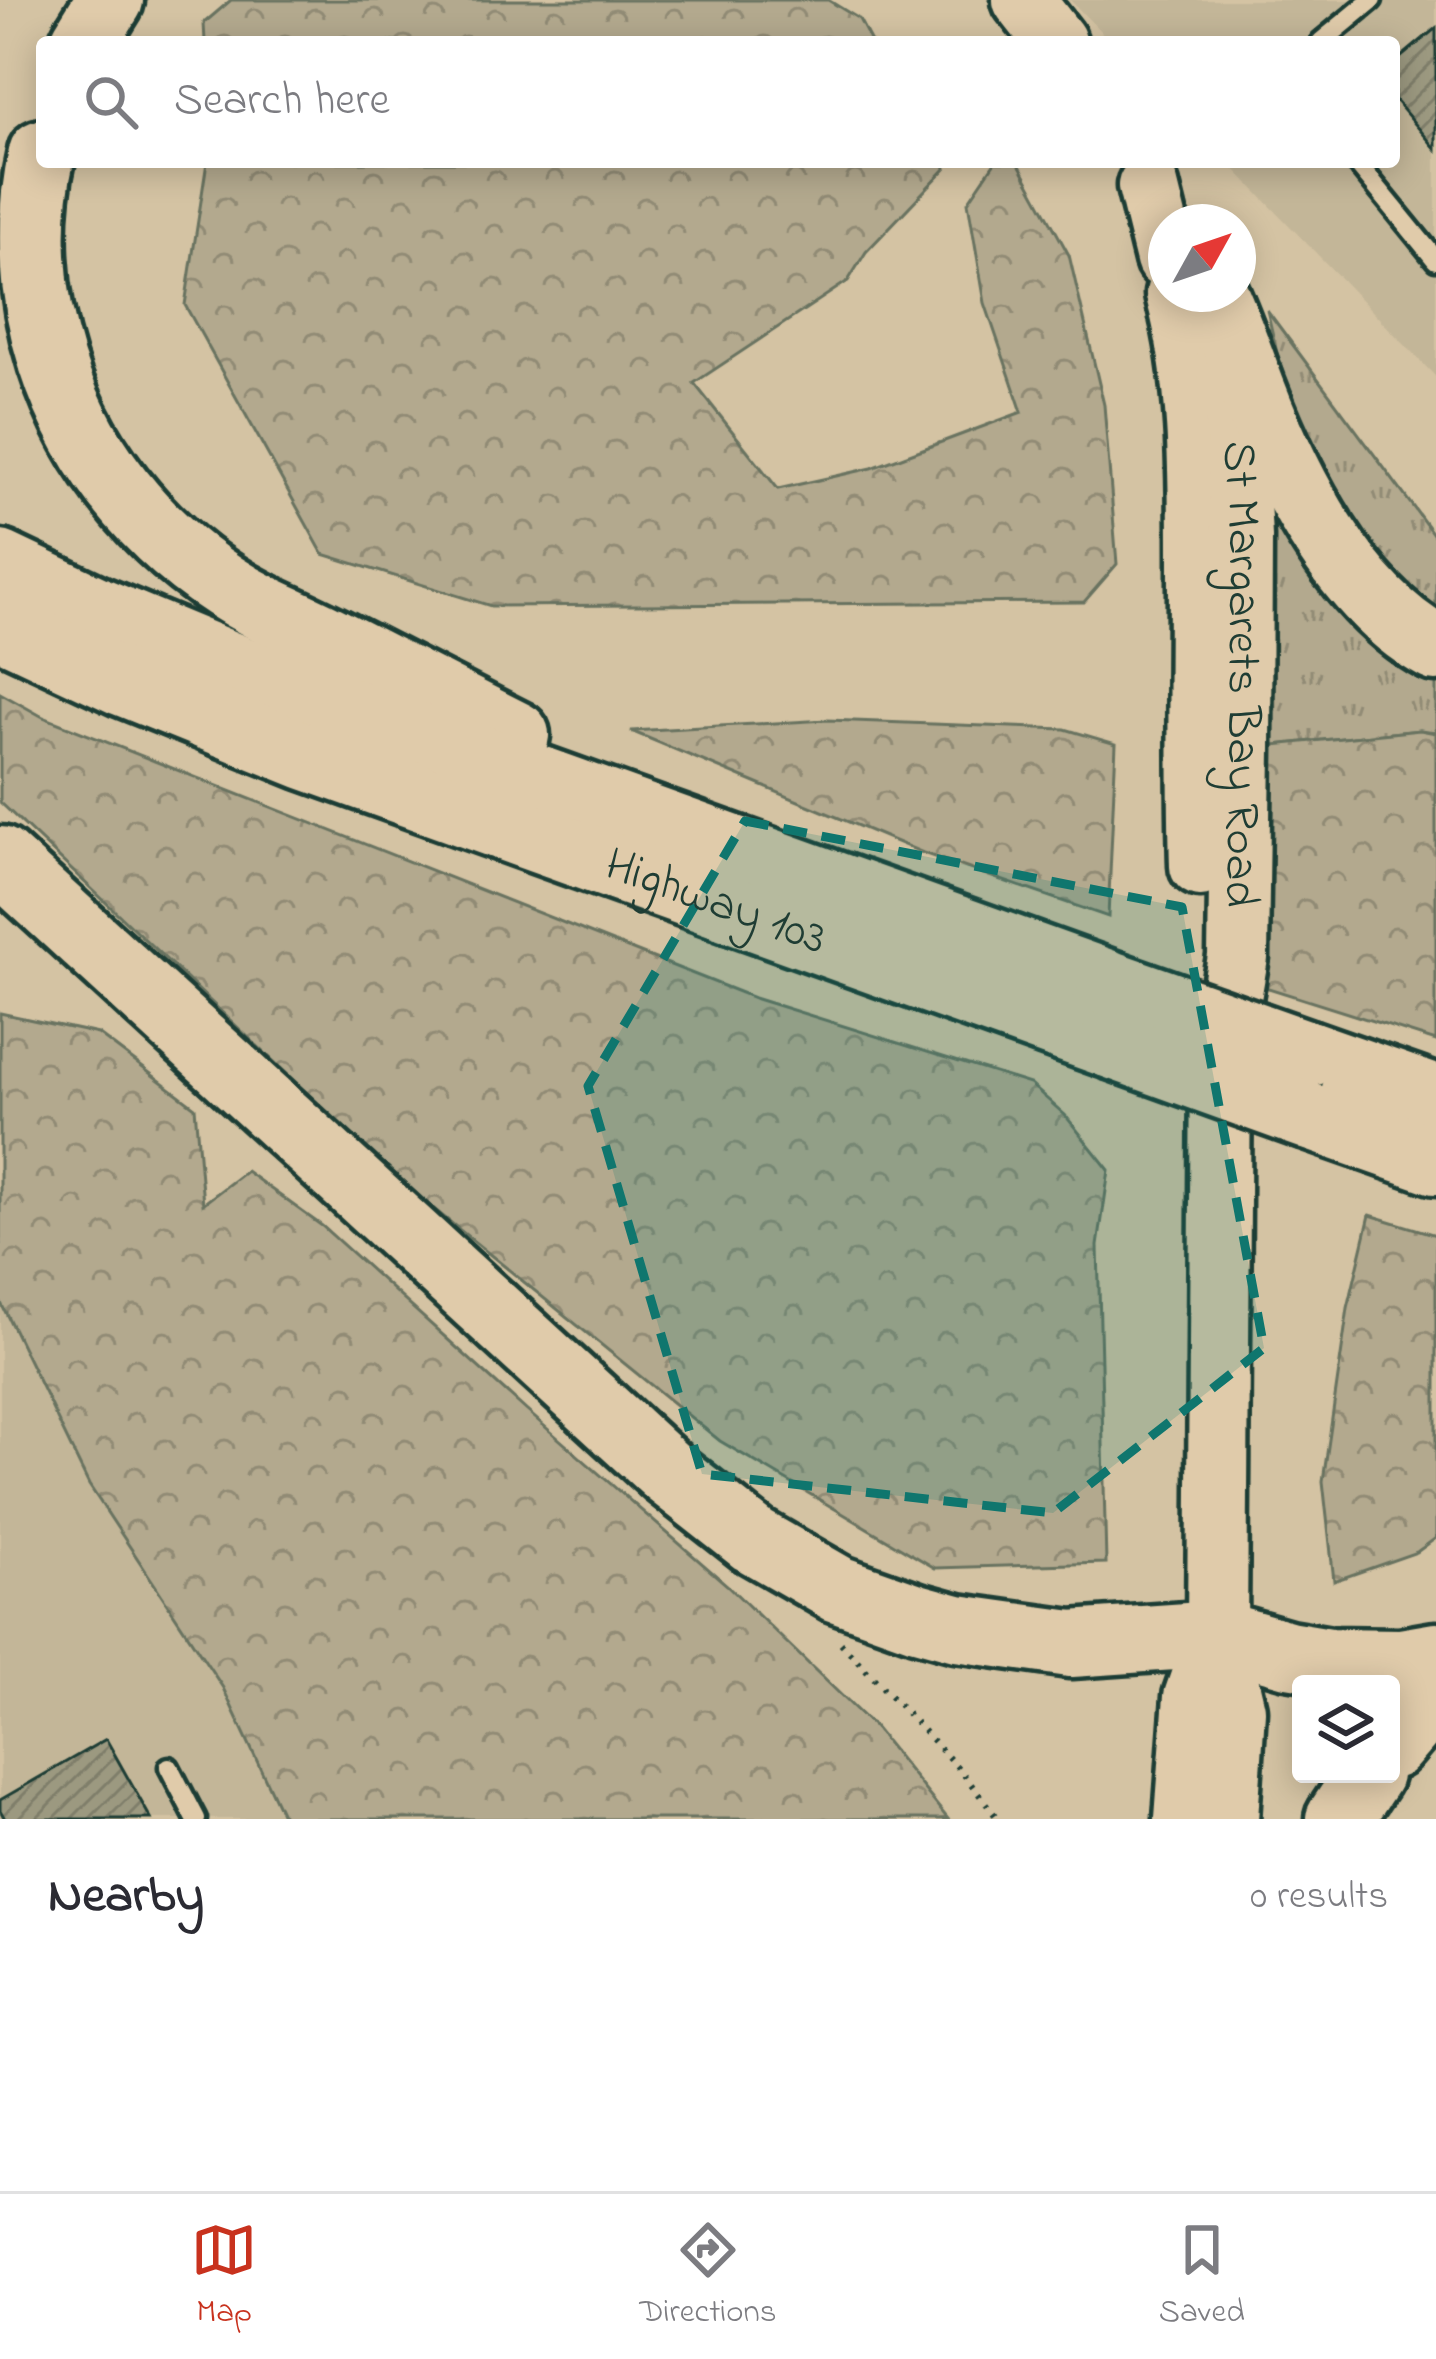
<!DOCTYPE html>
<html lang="en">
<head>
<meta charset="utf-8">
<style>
	body { margin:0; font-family:"Indie Flower",sans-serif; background:#f7f7f7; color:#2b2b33 }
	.controls { position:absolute; right:36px; bottom:36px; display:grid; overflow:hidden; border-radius:12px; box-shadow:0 6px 30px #0003 }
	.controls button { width:108px; height:108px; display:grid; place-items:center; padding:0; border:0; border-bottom:3px solid #e1e1e2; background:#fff; color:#2b2b33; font:60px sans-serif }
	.compass { position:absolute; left:1148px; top:204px; width:108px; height:108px; border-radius:50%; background:#fff; box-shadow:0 6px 30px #0003; rotate:50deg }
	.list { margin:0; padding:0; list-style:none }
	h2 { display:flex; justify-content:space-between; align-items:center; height:156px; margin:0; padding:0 48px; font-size:51px }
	h2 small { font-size:39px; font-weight:400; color:#7c7c81 }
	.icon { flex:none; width:66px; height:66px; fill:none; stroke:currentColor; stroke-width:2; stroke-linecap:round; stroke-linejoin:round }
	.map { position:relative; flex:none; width:1436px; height:1819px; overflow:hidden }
	.search { position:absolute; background:#fff; box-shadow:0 6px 30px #0003; left:36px; right:36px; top:36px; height:132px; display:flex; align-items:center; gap:30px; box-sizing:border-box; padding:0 42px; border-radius:12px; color:#7c7c81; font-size:45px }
	.sheet { height:372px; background:#fff }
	nav { display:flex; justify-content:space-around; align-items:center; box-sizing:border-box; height:168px; border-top:3px solid #e1e1e2; background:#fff; font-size:33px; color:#7c7c81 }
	nav a { display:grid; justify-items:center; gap:6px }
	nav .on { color:#c8321e }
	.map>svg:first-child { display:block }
	.built { fill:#c3b698 }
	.grass { fill:url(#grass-tufts); stroke:#697361; stroke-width:3 }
	.forest { fill:url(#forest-crowns); stroke:#697361; stroke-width:3 }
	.building { fill:url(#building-hatch); stroke:#1f3d34; stroke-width:3 }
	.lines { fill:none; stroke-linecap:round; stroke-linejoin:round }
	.lane-casing { stroke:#1f3d34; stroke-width:27 }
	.primary-casing { stroke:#1f3d34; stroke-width:69 }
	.highway-casing { stroke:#1f3d34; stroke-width:75 }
	.path { stroke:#1f3d34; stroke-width:6; stroke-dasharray:3 9; stroke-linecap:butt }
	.lane { stroke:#e0cbaa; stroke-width:18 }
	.primary { stroke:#e0cbaa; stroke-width:60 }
	.highway { stroke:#e0cbaa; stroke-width:66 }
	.highway-bridge-casing { stroke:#1f3d34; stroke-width:75; stroke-linecap:butt }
	.highway-bridge { stroke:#e0cbaa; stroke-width:66 }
	.marked { fill:#0f766e; fill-opacity:0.2; stroke:#0f766e; stroke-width:9; stroke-dasharray:24 15; stroke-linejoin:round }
	.labels { text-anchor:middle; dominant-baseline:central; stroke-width:9; stroke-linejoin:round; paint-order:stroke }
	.street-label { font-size:48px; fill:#1f3d34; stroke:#e0cbaa }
</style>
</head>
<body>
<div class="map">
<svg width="1436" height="1819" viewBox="0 0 1436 1819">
	<defs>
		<pattern id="grass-tufts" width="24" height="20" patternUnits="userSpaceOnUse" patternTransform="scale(3)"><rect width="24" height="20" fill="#b3a98e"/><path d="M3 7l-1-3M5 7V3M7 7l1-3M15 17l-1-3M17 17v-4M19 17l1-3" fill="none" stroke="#918b75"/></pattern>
		<pattern id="forest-crowns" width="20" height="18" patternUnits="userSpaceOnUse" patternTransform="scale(3)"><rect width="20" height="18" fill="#b3a98e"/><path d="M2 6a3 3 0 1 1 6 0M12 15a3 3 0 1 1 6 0" fill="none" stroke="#918b75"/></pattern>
		<pattern id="building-hatch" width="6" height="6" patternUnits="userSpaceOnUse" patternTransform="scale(3)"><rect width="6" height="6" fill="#9c9980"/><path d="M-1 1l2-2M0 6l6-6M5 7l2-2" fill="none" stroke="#7f7e6a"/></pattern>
	</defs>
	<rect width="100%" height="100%" fill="#d4c3a3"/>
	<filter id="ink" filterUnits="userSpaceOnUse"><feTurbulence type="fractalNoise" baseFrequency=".00833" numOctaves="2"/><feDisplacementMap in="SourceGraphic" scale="24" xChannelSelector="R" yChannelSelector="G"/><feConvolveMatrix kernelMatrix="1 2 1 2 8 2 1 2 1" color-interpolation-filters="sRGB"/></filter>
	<g filter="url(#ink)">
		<g class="built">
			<path d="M 1070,0 L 1436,0 L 1436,377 L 1228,162 L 1394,162 L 1394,42 L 1111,42 Z"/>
			<path d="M 0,1301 L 89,1485 L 223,1688 L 284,1819 L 0,1819 Z"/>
		</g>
		<g class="grass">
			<path d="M 1267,310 L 1436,538 L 1436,615 L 1422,605 L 1350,529 L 1294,426 Z"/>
			<path d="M 1260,466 L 1436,678 L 1436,732 L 1420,730 L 1255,747 Z"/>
		</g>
		<g class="forest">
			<path d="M 231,0 L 828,0 L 859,19 L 871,42 L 205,42 L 204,23 Z"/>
			<path d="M 207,162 L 944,162 L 946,168 L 866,252 L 848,281 L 694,383 L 778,489 L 872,468 L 1022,412 L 985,303 L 968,202 L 995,162 L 1018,162 L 1069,255 L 1104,405 L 1117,564 L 1084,602 L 491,606 L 323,554 L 185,305 Z"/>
			<path d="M 0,693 L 43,717 L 754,998 L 1030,1084 L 1065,1115 L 1109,1170 L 1098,1246 L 1106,1563 L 935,1568 L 720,1441 L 403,1184 L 0,802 Z"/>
			<path d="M 827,720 L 1065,729 L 1116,744 L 1108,917 L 923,853 L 631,731 Z"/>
			<path d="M 1420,730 L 1436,733 L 1436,1041 L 1265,987 L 1255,747 Z"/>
			<path d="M 0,1013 L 98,1034 L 195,1107 L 203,1204 L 246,1171 L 322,1226 L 527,1411 L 727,1585 L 874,1727 L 948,1819 L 284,1819 L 223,1688 L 89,1485 L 0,1301 Z"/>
			<path d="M 1370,1215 L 1436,1235 L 1436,1538 L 1417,1552 L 1334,1581 L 1323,1481 L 1348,1308 Z"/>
		</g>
		<g class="building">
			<path d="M 1436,28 L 1436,149 L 1394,99 L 1394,63 Z"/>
			<path d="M 106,1739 L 151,1819 L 5,1819 L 0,1810 L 0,1800 Z"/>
		</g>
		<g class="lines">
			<defs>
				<g id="lane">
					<path d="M 1321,42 L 1372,0"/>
					<path d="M 1356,162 L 1436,260"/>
					<path d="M 169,1767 L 196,1819"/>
				</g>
				<g id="primary">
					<path d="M 1023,0 L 1056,42"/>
					<path d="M 1148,186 L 1166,259"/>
					<path d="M 1176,294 C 1200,384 1199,477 1199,570 C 1199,668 1197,767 1200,866"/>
					<path id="s1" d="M 1226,360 L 1235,415 L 1242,537 L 1241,749 L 1238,957 L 1221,1056 L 1217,1634 L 1235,1710 L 1228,1819"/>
					<path d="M 1185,1819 L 1194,1697 L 1204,1668"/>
				</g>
				<g id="highway">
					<path d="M 84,42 L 110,0"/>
					<path d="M 42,153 C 26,222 31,295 52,362 C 85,467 163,557 261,607 C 286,619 311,630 336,643 C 396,674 456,704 516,735"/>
					<path d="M 1215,294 C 1229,325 1240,357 1252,389 C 1287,480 1347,601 1436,648"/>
					<path d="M 0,564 L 97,610 L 280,686 L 1110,984"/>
					<path id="s2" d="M 0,625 L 124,683 L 305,756 L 1111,1045"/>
					<path d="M 0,860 L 668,1473 L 753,1540 L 838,1589 L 917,1617 L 957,1628 L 1071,1644 L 1217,1634 L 1288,1654 L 1330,1661 L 1401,1662 L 1436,1656"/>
					<path d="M 1308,1054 L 1436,1099"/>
					<path d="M 1311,1117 L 1436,1161"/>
					<path d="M 1391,1746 L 1436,1694"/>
					<path d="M 1339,1819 L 1369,1774"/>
				</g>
			</defs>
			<use href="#lane" class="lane-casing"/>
			<use href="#primary" class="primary-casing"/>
			<use href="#highway" class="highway-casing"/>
			<path class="path" d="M 841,1643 L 961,1771 L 998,1819"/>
			<use href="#lane" class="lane"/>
			<use href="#primary" class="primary"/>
			<use href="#highway" class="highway"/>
			<defs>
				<g id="highway-bridge">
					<path d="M 1110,984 L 1308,1054"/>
					<path d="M 1111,1045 L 1311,1117"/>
				</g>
			</defs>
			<use href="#highway-bridge" class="highway-bridge-casing"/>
			<use href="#highway-bridge" class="highway-bridge"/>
		</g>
	</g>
	<path class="marked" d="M 745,821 L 1182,907 L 1264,1348 L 1053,1513 L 702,1474 L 588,1086 Z"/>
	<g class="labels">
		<g class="street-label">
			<text stroke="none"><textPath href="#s1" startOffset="315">St Margarets Bay Road</textPath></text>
			<text stroke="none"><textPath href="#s2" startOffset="768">Highway 103</textPath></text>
		</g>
	</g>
</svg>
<div class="controls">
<button><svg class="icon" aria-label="layers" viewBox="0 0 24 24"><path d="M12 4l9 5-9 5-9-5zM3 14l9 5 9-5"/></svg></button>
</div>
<svg class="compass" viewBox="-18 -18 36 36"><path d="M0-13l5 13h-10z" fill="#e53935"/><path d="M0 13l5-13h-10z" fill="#7c7c81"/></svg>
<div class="search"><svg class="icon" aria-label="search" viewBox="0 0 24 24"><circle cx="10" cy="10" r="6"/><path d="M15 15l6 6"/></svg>Search here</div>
</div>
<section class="sheet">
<h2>Nearby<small>0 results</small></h2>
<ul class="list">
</ul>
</section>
<nav>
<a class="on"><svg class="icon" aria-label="map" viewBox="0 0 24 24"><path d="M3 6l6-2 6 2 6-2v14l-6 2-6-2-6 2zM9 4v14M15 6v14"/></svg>Map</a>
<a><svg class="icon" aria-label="directions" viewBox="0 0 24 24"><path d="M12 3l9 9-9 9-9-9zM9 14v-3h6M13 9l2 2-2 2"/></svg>Directions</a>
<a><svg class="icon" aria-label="saved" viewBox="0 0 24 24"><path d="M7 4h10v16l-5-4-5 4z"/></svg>Saved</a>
</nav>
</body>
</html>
